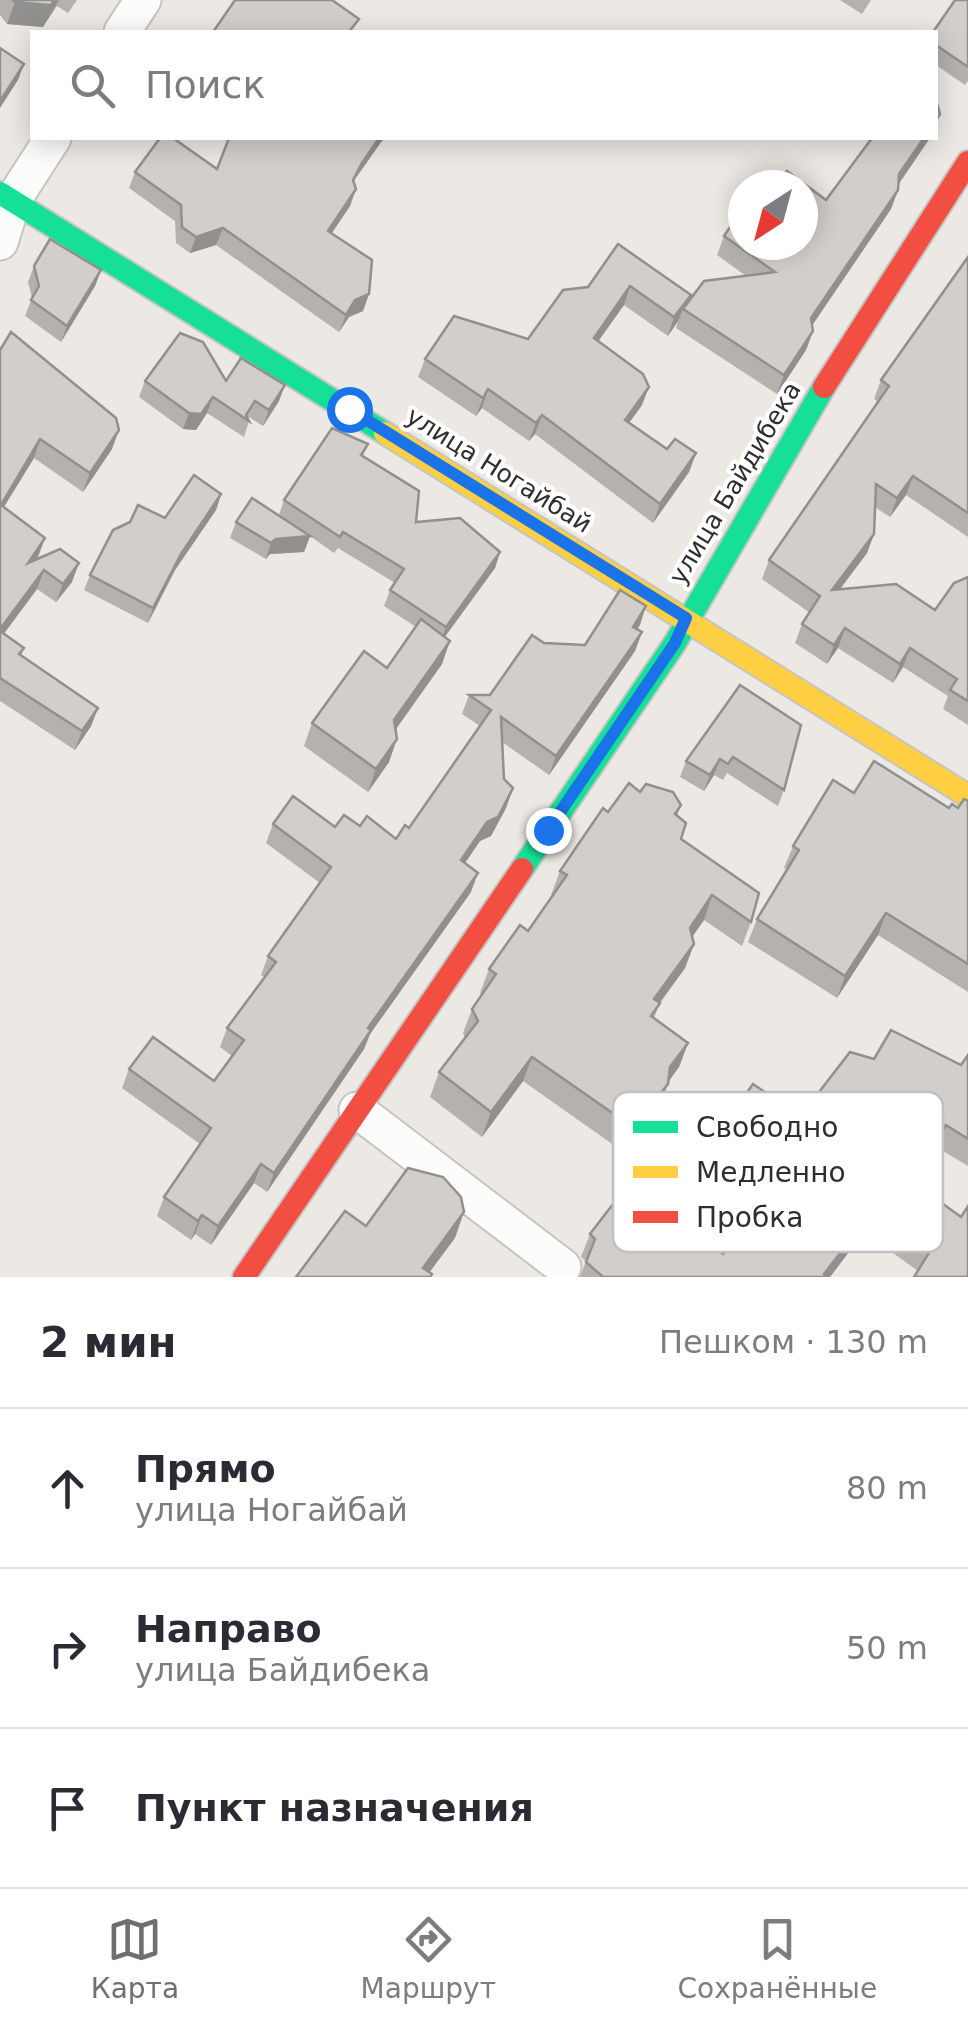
<!DOCTYPE html>
<html lang="ru">
<head>
<meta charset="utf-8">
<style>
	body { margin:0; font-family:"DejaVu Sans",sans-serif; background:#f7f7f7; color:#2b2b33 }
	.compass { position:absolute; left:728px; top:170px; width:90px; height:90px; border-radius:50%; background:#fff; box-shadow:0 5px 25px #0003; rotate:216deg }
	.stop { position:absolute; width:30px; height:30px; margin:-22px; border:8px solid #1a73e8; border-radius:50%; background:#fff }
	.stop.end { background:#1a73e8; border-color:#fff; box-shadow:0 2px 10px #0008 }
	.list { margin:0; padding:0; list-style:none }
	h2 { display:flex; justify-content:space-between; align-items:center; height:130px; margin:0; padding:0 40px; font-size:42px }
	h2 small { font-size:32px; font-weight:400; color:#7c7c81 }
	.list li { display:grid; grid-template-columns:65px 1fr auto; gap:30px; align-items:center; box-sizing:border-box; height:160px; padding:0 40px; border-top:2px solid #e1e1e2 }
	.list b { display:block; font-size:38px; white-space:nowrap }
	.list p { margin:0; font-size:32px; white-space:nowrap; color:#7c7c81 }
	.list em { font-size:32px; font-style:normal; color:#7c7c81 }
	.icon { flex:none; width:55px; height:55px; fill:none; stroke:currentColor; stroke-width:2; stroke-linecap:round; stroke-linejoin:round }
	.map { position:relative; flex:none; width:968px; height:1277px; overflow:hidden }
	.search { position:absolute; background:#fff; box-shadow:0 5px 25px #0003; left:30px; right:30px; top:30px; height:110px; display:flex; align-items:center; gap:25px; box-sizing:border-box; padding:0 35px; border-radius:0px; color:#7c7c81; font-size:38px }
	.sheet { height:610px; background:#fff }
	nav { display:flex; justify-content:space-around; align-items:center; box-sizing:border-box; height:140px; border-top:2px solid #e1e1e2; background:#fff; font-size:28px; color:#7c7c81 }
	nav a { display:grid; justify-items:center; gap:5px }
	nav .on { color:#706f6e }
	.map>svg:first-child { display:block }
	.lines { fill:none; stroke-linecap:round; stroke-linejoin:round }
	.street-casing { stroke:#c5c4c5; stroke-width:39 }
	.fast-casing { stroke:#c5c4c5; stroke-width:26 }
	.slow-casing { stroke:#c5c4c5; stroke-width:26 }
	.jam-casing { stroke:#c5c4c5; stroke-width:26 }
	.street { stroke:#fcfcfb; stroke-width:35 }
	.fast { stroke:#16e098; stroke-width:22 }
	.slow { stroke:#ffcf43; stroke-width:22 }
	.jam { stroke:#f24e42; stroke-width:22 }
	.wall { fill:#b4b1af }
	.shaded-wall { fill:#92908e }
	.building { fill:#d1cecb; stroke:#92908e; stroke-width:2.5 }
	.route { stroke:#1a73e8; stroke-width:12 }
	.labels { text-anchor:middle; dominant-baseline:central; stroke-width:8; stroke-linejoin:round; paint-order:stroke }
	.street-label { font-size:25px; fill:#2e2e2e; stroke:#fff }
	.key { fill:#fff; stroke:#c0c0c0; stroke-width:2.5 }
	.key-label { font-size:28px; fill:#2e2e2e }
</style>
</head>
<body>
<div class="map">
<svg width="968" height="1277" viewBox="0 0 968 1277">
	<rect width="100%" height="100%" fill="#ece8e4"/>
	<g class="lines">
		<defs>
			<g id="street">
				<path d="M 122,32 L 143,0"/>
				<path d="M 0,242 L 13,200 L 53,138"/>
				<path d="M 357,1110 L 563,1267"/>
			</g>
			<g id="fast">
				<path d="M 0,193 L 385,433"/>
				<path d="M 522,869 L 675,643 L 824,387"/>
			</g>
			<path id="slow" d="M 385,433 L 968,796"/>
			<g id="jam">
				<path d="M 824,387 L 968,162"/>
				<path d="M 244,1277 L 522,869"/>
			</g>
		</defs>
		<use href="#street" class="street-casing"/>
		<use href="#fast" class="fast-casing"/>
		<use href="#slow" class="slow-casing"/>
		<use href="#jam" class="jam-casing"/>
		<use href="#street" class="street"/>
		<use href="#fast" class="fast"/>
		<use href="#slow" class="slow"/>
		<use href="#jam" class="jam"/>
	</g>
	<g class="wall">
		<path d="M 0,0 L 77,0 L 68,13 L 57,6 L 43,27 L 7,24 L 0,15 Z"/>
		<path d="M 840,0 L 871,0 L 862,14 Z"/>
		<path d="M 968,0 L 968,81 L 965,85 L 936,65 L 936,32 Z"/>
		<path d="M 229,138 L 384,138 L 355,179 L 350,206 L 331,233 L 369,294 L 363,311 L 349,317 L 339,332 L 216,245 L 190,253 L 176,243 L 175,221 L 129,188 L 135,172 L 217,169 Z"/>
		<path d="M 871,138 L 930,138 L 899,184 L 898,190 L 891,209 L 812,326 L 813,331 L 806,350 L 777,394 L 676,328 L 678,321 L 668,336 L 624,305 L 598,341 L 642,405 L 629,423 L 667,449 L 696,453 L 689,472 L 653,523 L 535,434 L 529,441 L 482,408 L 476,416 L 418,377 L 425,359 L 528,339 L 588,287 L 618,244 L 688,301 L 746,276 L 717,255 L 724,236 L 826,200 L 872,138 Z"/>
		<path d="M 968,257 L 968,537 L 906,495 L 890,517 L 875,507 L 874,534 L 867,553 L 840,589 L 935,610 L 968,577 L 968,725 L 943,709 L 948,696 L 903,667 L 893,683 L 838,648 L 827,664 L 795,643 L 802,624 L 810,613 L 762,579 L 769,560 L 878,402 L 874,399 L 881,380 Z"/>
		<path d="M 34,266 L 101,270 L 95,286 L 61,342 L 25,316 L 32,298 L 28,282 Z"/>
		<path d="M 0,350 L 112,449 L 83,492 L 34,458 L 4,507 L 45,538 L 36,560 L 72,582 L 56,602 L 37,589 L 4,633 L 24,648 L 21,656 L 98,708 L 91,726 L 75,750 L 0,701 Z"/>
		<path d="M 145,381 L 279,401 L 263,426 L 249,417 L 248,419 L 249,421 L 244,437 L 207,413 L 196,430 L 183,429 L 139,397 Z"/>
		<path d="M 368,444 L 363,456 L 416,522 L 500,552 L 495,568 L 445,637 L 442,664 L 396,729 L 389,762 L 368,792 L 304,746 L 312,723 L 387,668 L 416,627 L 384,606 L 390,590 L 395,583 L 338,548 L 334,553 L 310,536 L 304,552 L 270,554 L 266,559 L 230,538 L 236,522 L 279,515 L 284,500 Z"/>
		<path d="M 221,494 L 216,510 L 175,570 L 148,623 L 84,590 L 90,575 L 165,518 Z"/>
		<path d="M 640,625 L 637,629 L 642,632 L 635,651 L 549,775 L 502,742 L 504,779 L 513,788 L 506,808 L 491,836 L 480,841 L 465,863 L 471,892 L 370,1034 L 364,1049 L 267,1192 L 254,1183 L 211,1245 L 195,1234 L 191,1240 L 157,1216 L 164,1197 L 200,1144 L 122,1088 L 129,1069 L 214,1081 L 232,1056 L 220,1047 L 227,1028 L 264,977 L 261,975 L 268,956 L 320,883 L 266,843 L 273,824 L 335,827 L 360,826 L 396,839 L 409,828 L 480,726 L 462,714 L 469,695 L 490,695 L 544,643 L 585,645 Z"/>
		<path d="M 740,685 L 784,790 L 778,806 L 727,773 L 723,780 L 714,775 L 704,791 L 680,777 L 686,761 Z"/>
		<path d="M 640,792 L 681,805 L 677,816 L 681,839 L 751,922 L 742,946 L 704,920 L 692,937 L 694,944 L 685,968 L 660,1003 L 654,1018 L 688,1043 L 679,1067 L 668,1082 L 659,1108 L 628,1146 L 615,1146 L 523,1081 L 482,1137 L 430,1097 L 439,1072 L 465,1038 L 463,1033 L 472,1009 L 482,995 L 480,993 L 489,969 L 528,931 L 553,896 L 551,895 L 560,871 L 608,812 Z"/>
		<path d="M 854,793 L 949,808 L 958,808 L 968,801 L 968,992 L 878,935 L 837,998 L 748,942 L 757,919 L 787,870 L 784,868 L 793,846 Z"/>
		<path d="M 968,1055 L 968,1166 L 938,1148 L 920,1173 L 907,1177 L 968,1277 L 918,1271 L 864,1232 L 830,1277 L 580,1277 L 586,1261 L 581,1257 L 590,1234 L 641,1198 L 683,1192 L 677,1211 L 680,1213 L 678,1218 L 723,1254 L 747,1222 L 705,1192 L 715,1168 L 706,1162 L 714,1139 L 797,1114 L 874,1059 L 961,1065 Z"/>
	</g>
	<g class="shaded-wall">
		<path d="M 59,0 L 43,27 L 7,24 L 15,2 Z"/>
		<path d="M 24,64 L 18,80 L 0,108 L 0,101 Z"/>
		<path d="M 379,138 L 384,138 L 355,179 L 347,197 L 362,163 Z"/>
		<path d="M 924,138 L 930,138 L 892,193 L 899,174 Z"/>
		<path d="M 356,189 L 350,206 L 322,248 L 328,231 Z"/>
		<path d="M 898,190 L 891,209 L 804,337 L 811,318 Z"/>
		<path d="M 223,228 L 216,245 L 190,253 L 196,237 Z"/>
		<path d="M 101,270 L 95,286 L 61,342 L 67,326 Z"/>
		<path d="M 630,286 L 624,305 L 587,357 L 594,338 Z"/>
		<path d="M 369,294 L 363,311 L 349,317 L 339,332 L 346,315 L 355,300 Z"/>
		<path d="M 691,295 L 685,311 L 683,309 L 678,321 L 668,336 L 674,317 Z"/>
		<path d="M 813,331 L 806,350 L 777,394 L 784,375 Z"/>
		<path d="M 285,385 L 279,401 L 263,426 L 269,410 Z"/>
		<path d="M 649,387 L 642,405 L 618,438 L 625,420 Z"/>
		<path d="M 488,389 L 482,408 L 476,416 L 483,398 Z"/>
		<path d="M 213,397 L 207,413 L 196,430 L 183,429 L 189,413 Z"/>
		<path d="M 542,415 L 535,434 L 529,441 L 536,423 Z"/>
		<path d="M 119,430 L 112,449 L 83,492 L 90,473 Z"/>
		<path d="M 40,439 L 34,458 L 0,513 L 0,507 Z"/>
		<path d="M 696,453 L 689,472 L 653,523 L 660,504 Z"/>
		<path d="M 913,476 L 906,495 L 890,517 L 897,498 Z"/>
		<path d="M 221,494 L 216,510 L 175,570 L 148,623 L 153,608 L 181,554 Z"/>
		<path d="M 874,534 L 867,553 L 825,609 L 832,590 Z"/>
		<path d="M 310,536 L 304,552 L 270,554 L 266,559 L 271,543 L 276,539 Z"/>
		<path d="M 45,538 L 38,557 L 21,582 L 28,563 Z"/>
		<path d="M 500,552 L 495,568 L 440,643 L 446,627 Z"/>
		<path d="M 79,563 L 72,582 L 56,602 L 63,584 Z"/>
		<path d="M 44,570 L 37,589 L 0,639 L 0,629 Z"/>
		<path d="M 646,606 L 640,625 L 626,646 L 633,627 Z"/>
		<path d="M 845,628 L 838,648 L 827,664 L 834,645 Z"/>
		<path d="M 642,632 L 635,651 L 549,775 L 556,756 Z"/>
		<path d="M 450,641 L 442,664 L 386,743 L 394,720 Z"/>
		<path d="M 910,648 L 903,667 L 893,683 L 900,664 Z"/>
		<path d="M 98,708 L 91,726 L 75,750 L 82,731 Z"/>
		<path d="M 397,739 L 389,762 L 368,792 L 376,769 Z"/>
		<path d="M 720,759 L 714,775 L 704,791 L 710,775 Z"/>
		<path d="M 513,788 L 506,808 L 491,836 L 480,841 L 454,879 L 461,860 L 487,822 Z"/>
		<path d="M 478,873 L 471,892 L 370,1034 L 364,1049 L 267,1192 L 274,1173 L 368,1028 Z"/>
		<path d="M 712,895 L 704,920 L 681,953 L 690,928 Z"/>
		<path d="M 886,913 L 878,935 L 837,998 L 845,976 Z"/>
		<path d="M 694,944 L 685,968 L 645,1023 L 654,999 Z"/>
		<path d="M 688,1043 L 679,1067 L 661,1092 L 670,1067 Z"/>
		<path d="M 532,1057 L 523,1081 L 482,1137 L 491,1112 Z"/>
		<path d="M 668,1084 L 659,1108 L 628,1146 L 615,1146 L 624,1121 Z"/>
		<path d="M 946,1125 L 938,1148 L 920,1173 L 880,1186 L 888,1164 Z"/>
		<path d="M 261,1164 L 254,1183 L 211,1245 L 218,1226 Z"/>
		<path d="M 683,1192 L 675,1215 L 672,1207 Z"/>
		<path d="M 873,1210 L 864,1232 L 830,1277 L 823,1277 Z"/>
		<path d="M 464,1212 L 455,1238 L 426,1277 L 423,1268 Z"/>
		<path d="M 202,1215 L 195,1234 L 191,1240 L 198,1221 Z"/>
	</g>
	<g class="building">
		<path d="M 13,0 L 54,0 L 51,5 L 15,2 Z"/>
		<path d="M 235,0 L 332,0 L 359,19 L 349,32 L 213,32 Z"/>
		<path d="M 955,0 L 968,0 L 968,67 L 936,45 L 936,32 L 933,32 Z"/>
		<path d="M 0,48 L 24,64 L 0,101 Z"/>
		<path d="M 936,100 L 940,114 L 936,120 Z"/>
		<path d="M 160,138 L 173,138 L 217,169 L 229,138 L 379,138 L 362,163 L 353,180 L 356,189 L 328,231 L 372,260 L 369,294 L 355,300 L 346,315 L 223,228 L 196,237 L 182,227 L 181,205 L 135,172 Z"/>
		<path d="M 872,138 L 924,138 L 899,174 L 898,190 L 811,318 L 813,331 L 784,375 L 683,309 L 704,281 L 775,272 L 724,236 L 743,208 L 743,245 L 803,245 L 803,185 L 777,185 L 787,171 L 826,200 Z"/>
		<path d="M 50,239 L 101,270 L 67,326 L 31,300 L 39,286 L 34,266 Z"/>
		<path d="M 618,244 L 691,295 L 674,317 L 630,286 L 594,338 L 643,374 L 649,387 L 625,420 L 667,449 L 675,439 L 696,453 L 660,504 L 542,415 L 536,423 L 488,389 L 483,398 L 425,359 L 454,316 L 528,339 L 563,290 L 588,287 Z"/>
		<path d="M 968,257 L 968,513 L 913,476 L 897,498 L 876,484 L 874,534 L 832,590 L 896,584 L 935,610 L 954,583 L 968,577 L 968,701 L 950,690 L 957,679 L 910,648 L 900,664 L 845,628 L 834,645 L 802,624 L 820,596 L 769,560 L 889,386 L 881,380 Z"/>
		<path d="M 11,332 L 116,418 L 119,430 L 90,473 L 40,439 L 1,505 L 45,538 L 28,563 L 60,549 L 79,563 L 63,584 L 44,570 L 0,629 L 0,350 Z"/>
		<path d="M 180,333 L 203,342 L 226,381 L 241,358 L 285,385 L 269,410 L 255,401 L 246,415 L 249,421 L 213,397 L 201,414 L 189,413 L 145,381 Z"/>
		<path d="M 332,428 L 368,444 L 361,455 L 419,491 L 416,522 L 460,518 L 500,552 L 446,627 L 390,590 L 404,569 L 343,532 L 340,537 L 284,500 Z"/>
		<path d="M 194,475 L 221,494 L 181,554 L 153,608 L 90,575 L 113,530 L 130,522 L 138,505 L 165,518 Z"/>
		<path d="M 252,498 L 310,536 L 276,539 L 271,543 L 236,522 Z"/>
		<path d="M 620,590 L 646,606 L 633,627 L 642,632 L 556,756 L 501,717 L 504,779 L 513,788 L 498,817 L 487,822 L 461,860 L 478,873 L 368,1028 L 371,1030 L 274,1173 L 261,1164 L 218,1226 L 202,1215 L 198,1221 L 164,1197 L 211,1128 L 129,1069 L 153,1037 L 214,1081 L 244,1040 L 227,1028 L 276,962 L 268,956 L 331,867 L 273,824 L 293,796 L 335,827 L 344,815 L 360,826 L 367,816 L 396,839 L 405,825 L 409,828 L 491,710 L 469,695 L 490,695 L 532,635 L 544,643 L 585,645 Z"/>
		<path d="M 421,619 L 450,641 L 394,720 L 397,739 L 376,769 L 312,723 L 364,651 L 387,668 Z"/>
		<path d="M 0,631 L 24,648 L 19,654 L 98,708 L 82,731 L 0,678 Z"/>
		<path d="M 740,685 L 801,725 L 784,790 L 733,757 L 728,764 L 720,759 L 710,775 L 686,761 Z"/>
		<path d="M 874,761 L 949,808 L 952,804 L 958,808 L 964,799 L 968,801 L 968,964 L 886,913 L 845,976 L 757,919 L 799,850 L 793,846 L 833,780 L 854,793 Z"/>
		<path d="M 629,783 L 640,792 L 646,784 L 673,792 L 681,805 L 675,814 L 686,823 L 681,839 L 759,893 L 751,922 L 712,895 L 690,928 L 694,944 L 654,999 L 660,1003 L 651,1016 L 688,1043 L 670,1067 L 668,1084 L 637,1121 L 624,1121 L 532,1057 L 491,1112 L 439,1072 L 478,1021 L 472,1009 L 496,974 L 489,969 L 520,925 L 528,931 L 567,875 L 560,871 L 603,808 L 608,812 Z"/>
		<path d="M 891,1030 L 961,1065 L 968,1055 L 968,1139 L 946,1125 L 929,1151 L 888,1164 L 961,1217 L 968,1206 L 968,1277 L 914,1277 L 930,1251 L 873,1210 L 824,1274 L 828,1277 L 603,1277 L 586,1262 L 595,1239 L 590,1234 L 623,1191 L 629,1189 L 641,1198 L 659,1174 L 683,1192 L 672,1207 L 680,1213 L 676,1217 L 723,1254 L 761,1203 L 714,1170 L 728,1150 L 714,1139 L 753,1084 L 797,1114 L 805,1102 L 809,1105 L 850,1052 L 874,1059 Z"/>
		<path d="M 408,1168 L 443,1177 L 461,1197 L 464,1212 L 423,1268 L 432,1274 L 430,1277 L 296,1277 L 345,1211 L 366,1226 Z"/>
	</g>
	<g class="lines">
		<path class="route" d="M 349,409 L 686,618 L 675,643 L 548,830"/>
	</g>
	<g class="labels">
		<g class="street-label">
			<text transform="translate(499 470) rotate(32)">улица Ногайбай</text>
			<text transform="translate(735 483) rotate(-59)">улица Байдибека</text>
		</g>
	</g>
	<rect x="613" y="1092" width="330" height="160" rx="15" class="key"/>
	<rect x="633" y="1121" width="45" height="12" fill="#16e098"/>
	<rect x="633" y="1166" width="45" height="12" fill="#ffcf43"/>
	<rect x="633" y="1211" width="45" height="12" fill="#f24e42"/>
	<g class="key-label">
		<text x="696" y="1137">Свободно</text>
		<text x="696" y="1182">Медленно</text>
		<text x="696" y="1227">Пробка</text>
	</g>
</svg>
<svg class="compass" viewBox="-18 -18 36 36"><path d="M0-13l5 13h-10z" fill="#e53935"/><path d="M0 13l5-13h-10z" fill="#7c7c81"/></svg>
<div class="stop" style="left:349px;top:409px"></div>
<div class="stop end" style="left:548px;top:830px"></div>
<div class="search"><svg class="icon" aria-label="search" viewBox="0 0 24 24"><circle cx="10" cy="10" r="6"/><path d="M15 15l6 6"/></svg>Поиск</div>
</div>
<section class="sheet">
<h2>2 мин<small>Пешком · 130 m</small></h2>
<ul class="list">
<li><svg class="icon" aria-label="ahead" viewBox="0 0 24 24"><path d="M12 20V5M6 11l6-6 6 6"/></svg><div><b>Прямо</b><p>улица Ногайбай</p></div><em>80 m</em></li>
<li><svg class="icon" aria-label="right" viewBox="0 0 24 24"><path d="M7 20v-9h11M14 6l5 5-5 5"/></svg><div><b>Направо</b><p>улица Байдибека</p></div><em>50 m</em></li>
<li><svg class="icon" aria-label="arrive" viewBox="0 0 24 24"><path d="M6 21V4h12l-3 4 3 4H6"/></svg><div><b>Пункт назначения</b></div></li>
</ul>
</section>
<nav>
<a class="on"><svg class="icon" aria-label="map" viewBox="0 0 24 24"><path d="M3 6l6-2 6 2 6-2v14l-6 2-6-2-6 2zM9 4v14M15 6v14"/></svg>Карта</a>
<a><svg class="icon" aria-label="directions" viewBox="0 0 24 24"><path d="M12 3l9 9-9 9-9-9zM9 14v-3h6M13 9l2 2-2 2"/></svg>Маршрут</a>
<a><svg class="icon" aria-label="saved" viewBox="0 0 24 24"><path d="M7 4h10v16l-5-4-5 4z"/></svg>Сохранённые</a>
</nav>
</body>
</html>
